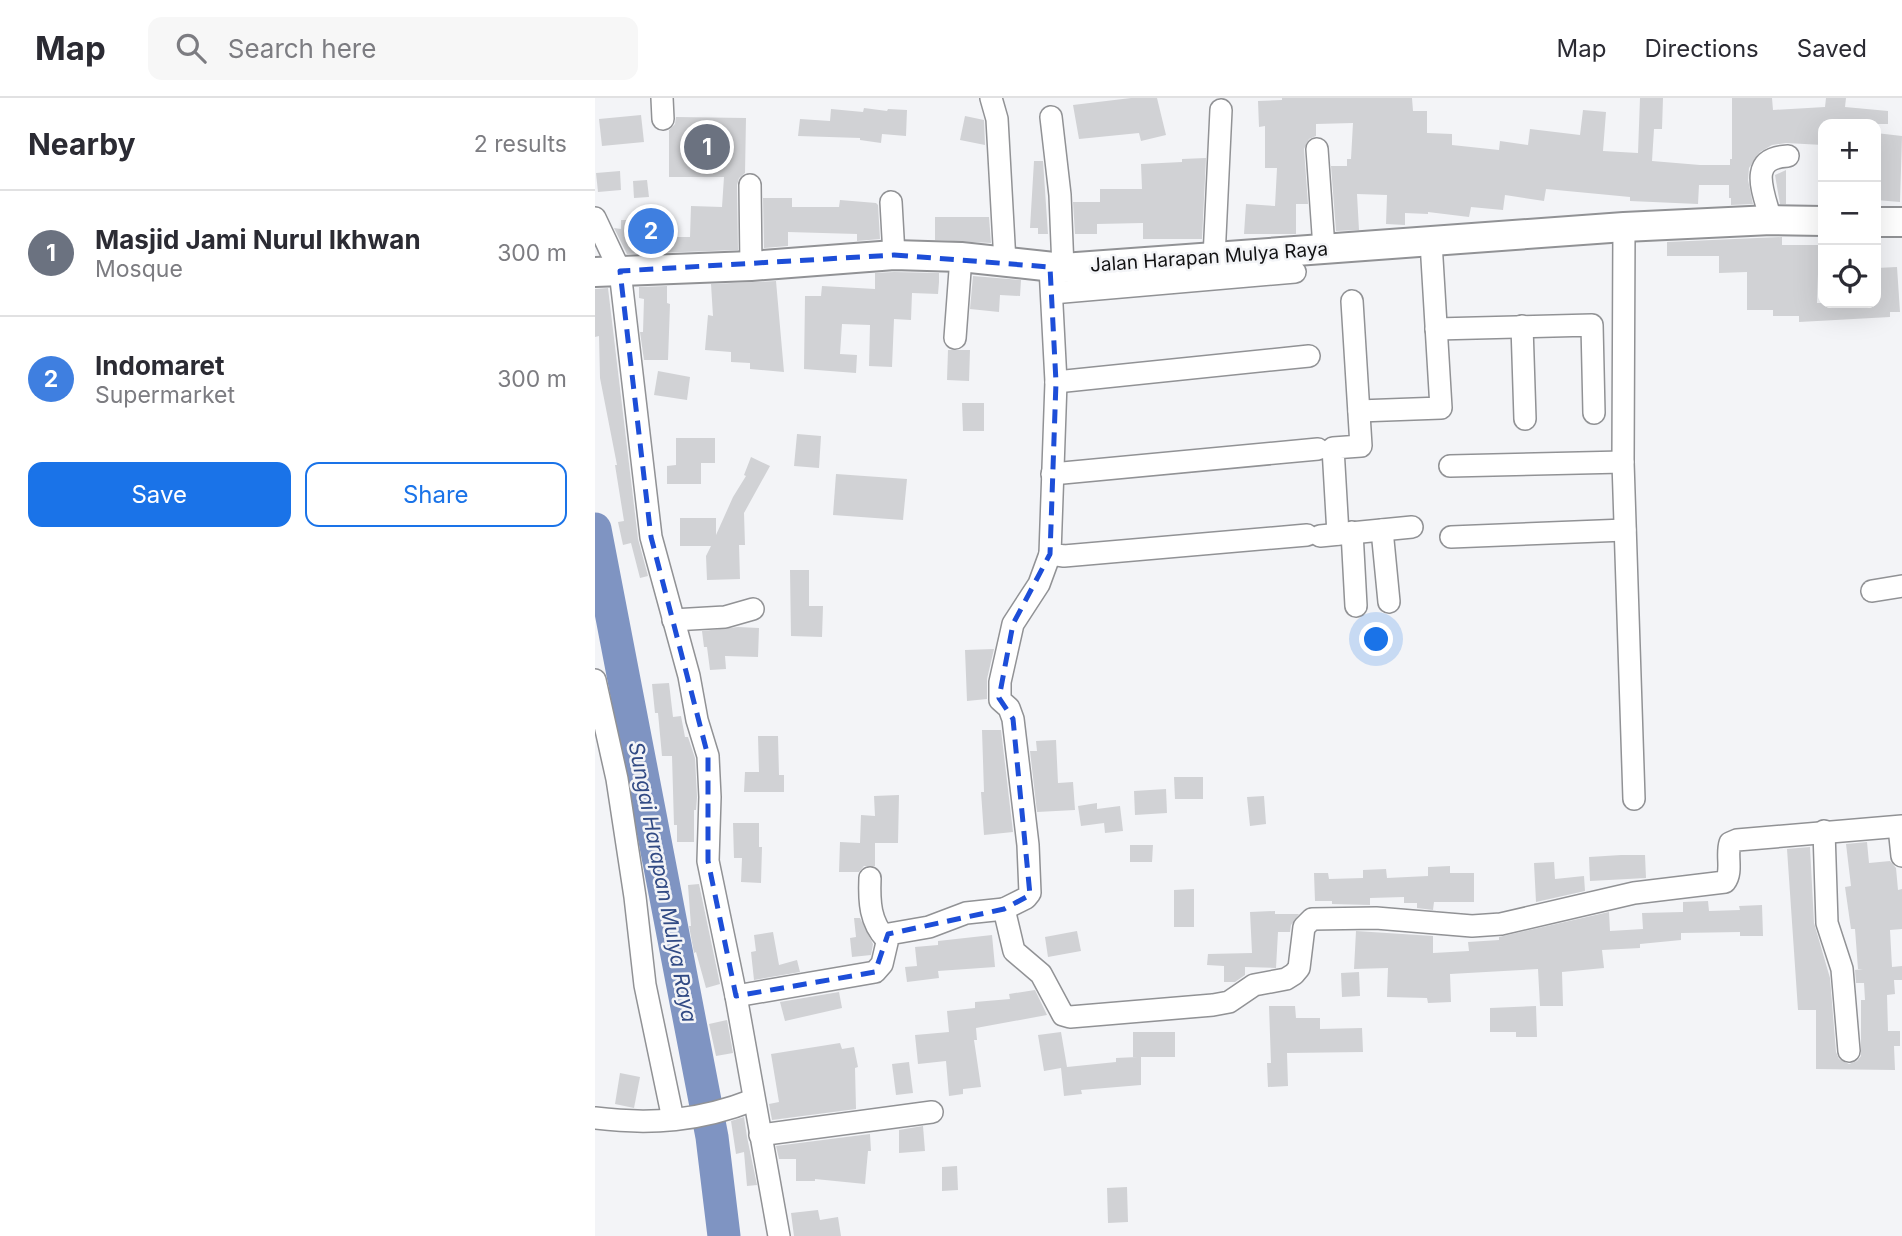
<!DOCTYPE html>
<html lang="en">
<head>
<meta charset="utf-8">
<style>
	body { margin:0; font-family:Inter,sans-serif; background:#f7f7f7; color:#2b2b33 }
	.controls { position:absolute; right:21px; top:21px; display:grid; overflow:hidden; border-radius:14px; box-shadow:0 7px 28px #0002 }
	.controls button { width:63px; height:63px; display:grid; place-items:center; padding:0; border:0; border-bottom:2px solid #e1e1e2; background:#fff; color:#2b2b33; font:35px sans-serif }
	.you { position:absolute; left:782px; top:542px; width:24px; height:24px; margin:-18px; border:5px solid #fff; border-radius:50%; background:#1a73e8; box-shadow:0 0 0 10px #1a73e833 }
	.badge { display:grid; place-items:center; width:46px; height:46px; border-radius:50%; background:#1a73e8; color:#fff; font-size:23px; font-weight:700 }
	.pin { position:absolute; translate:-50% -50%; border:4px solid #fff; box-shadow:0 2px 7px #0006 }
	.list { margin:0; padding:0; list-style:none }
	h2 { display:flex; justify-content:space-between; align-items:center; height:91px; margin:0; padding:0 28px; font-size:30px }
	h2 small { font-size:23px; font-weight:400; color:#7c7c81 }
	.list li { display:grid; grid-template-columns:46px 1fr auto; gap:21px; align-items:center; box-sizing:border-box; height:126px; padding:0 28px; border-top:2px solid #e1e1e2 }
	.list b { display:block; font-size:26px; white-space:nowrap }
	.list p { margin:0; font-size:23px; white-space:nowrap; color:#7c7c81 }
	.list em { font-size:23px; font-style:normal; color:#7c7c81 }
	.actions { display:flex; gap:14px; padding:21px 28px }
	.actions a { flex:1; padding:16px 0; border:2px solid #1a73e8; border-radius:14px; text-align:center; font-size:24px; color:#1a73e8 }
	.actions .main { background:#1a73e8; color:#fff }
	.icon { flex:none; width:38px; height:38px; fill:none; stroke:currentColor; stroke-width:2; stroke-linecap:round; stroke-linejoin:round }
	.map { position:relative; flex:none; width:1307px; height:1138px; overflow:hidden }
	header { display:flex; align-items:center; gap:42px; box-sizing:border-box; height:98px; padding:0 35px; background:#fff; border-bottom:2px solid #e1e1e2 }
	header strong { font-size:33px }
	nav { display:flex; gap:38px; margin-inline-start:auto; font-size:24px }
	.search { width:490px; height:63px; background:#f7f7f7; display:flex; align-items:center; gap:18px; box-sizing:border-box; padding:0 24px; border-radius:14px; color:#7c7c81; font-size:26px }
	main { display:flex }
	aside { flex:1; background:#fff }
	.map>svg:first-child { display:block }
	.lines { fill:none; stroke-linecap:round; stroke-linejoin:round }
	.river { stroke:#7f94c2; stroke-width:33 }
	.building { fill:#d1d2d5 }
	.minor-casing { stroke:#919295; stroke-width:24 }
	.tertiary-casing { stroke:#919295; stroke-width:32 }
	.minor { stroke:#fff; stroke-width:21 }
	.tertiary { stroke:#fff; stroke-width:28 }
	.marked { fill:none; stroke:#1d4ed8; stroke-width:5; stroke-dasharray:14 9; stroke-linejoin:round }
	.labels { text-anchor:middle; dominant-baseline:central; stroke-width:5; stroke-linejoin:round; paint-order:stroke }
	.street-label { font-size:19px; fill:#121213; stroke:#f3f4f7 }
	.water-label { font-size:21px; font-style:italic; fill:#314a84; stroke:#f3f4f7 }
</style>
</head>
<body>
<header>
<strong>Map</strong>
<div class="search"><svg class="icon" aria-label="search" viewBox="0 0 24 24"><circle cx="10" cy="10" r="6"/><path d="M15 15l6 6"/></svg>Search here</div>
<nav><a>Map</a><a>Directions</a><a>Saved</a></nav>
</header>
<main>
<aside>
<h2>Nearby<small>2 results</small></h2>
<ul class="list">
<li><span class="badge" style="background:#6b7280">1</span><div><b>Masjid Jami Nurul Ikhwan</b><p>Mosque</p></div><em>300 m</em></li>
<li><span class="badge" style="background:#3f7fe0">2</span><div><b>Indomaret</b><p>Supermarket</p></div><em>300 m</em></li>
</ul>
<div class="actions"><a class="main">Save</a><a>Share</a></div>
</aside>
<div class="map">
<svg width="1307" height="1138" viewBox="0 0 1307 1138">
	<rect width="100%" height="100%" fill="#f3f4f7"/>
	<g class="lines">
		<path class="river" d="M 0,431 L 117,1039 L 129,1138"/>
	</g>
	<g class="building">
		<path d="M 536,0 L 562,0 L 571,37 L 546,43 L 544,35 L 484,41 L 478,7 Z"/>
		<path d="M 687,0 L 817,0 L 818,13 L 832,13 L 832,35 L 857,36 L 857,47 L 904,52 L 905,43 L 933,47 L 935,31 L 985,37 L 988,12 L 1011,14 L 1008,53 L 1043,55 L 1045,0 L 1068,0 L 1067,31 L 1059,31 L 1057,63 L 1105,67 L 1135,67 L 1135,61 L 1137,61 L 1137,0 L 1177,0 L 1178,12 L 1230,9 L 1231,0 L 1251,0 L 1250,9 L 1293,13 L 1293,26 L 1228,26 L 1228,47 L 1191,45 L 1177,47 L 1165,54 L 1154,70 L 1153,82 L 1158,106 L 1136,107 L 1136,100 L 1134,100 L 1134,87 L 1104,87 L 1103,106 L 1035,103 L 1035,99 L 951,91 L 949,103 L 910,97 L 908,112 L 876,109 L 874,119 L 833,114 L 833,116 L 810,115 L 810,127 L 791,126 L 792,97 L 762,96 L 764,132 L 741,133 L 736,68 L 752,68 L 752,61 L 756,61 L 758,25 L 721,26 L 721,38 L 714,41 L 709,51 L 713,106 L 701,106 L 701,136 L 649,136 L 651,106 L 680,108 L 682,70 L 670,70 L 670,28 L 664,29 L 663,3 L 687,2 Z"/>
		<path d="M 269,10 L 292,13 L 293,11 L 312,12 L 311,38 L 287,36 L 286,45 L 265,42 L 265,40 L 203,38 L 205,21 L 235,23 L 236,11 L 268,14 Z"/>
		<path d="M 46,17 L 49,44 L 7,48 L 4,21 Z"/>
		<path d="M 370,18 L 389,22 L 390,47 L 365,42 Z"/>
		<path d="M 81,19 L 151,20 L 150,75 L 144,80 L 142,87 L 143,152 L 32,156 L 19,130 L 26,131 L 26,122 L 48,122 L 47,139 L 95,139 L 96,108 L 127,109 L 129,79 L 74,79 L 74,32 L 80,26 Z"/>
		<path d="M 1281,35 L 1307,38 L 1305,104 L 1281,102 Z"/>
		<path d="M 611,60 L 607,141 L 548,141 L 548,125 L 502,126 L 502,136 L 480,136 L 478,104 L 505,104 L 505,91 L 547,91 L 546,66 L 587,64 L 587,61 Z"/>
		<path d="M 439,63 L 448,63 L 453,136 L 443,136 L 443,130 L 435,130 Z"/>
		<path d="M 1191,72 L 1191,106 L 1185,106 L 1180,77 Z"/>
		<path d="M 25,73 L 26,92 L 3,94 L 1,75 Z"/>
		<path d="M 52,82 L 54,99 L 39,100 L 38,83 Z"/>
		<path d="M 168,100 L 197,100 L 197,109 L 244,109 L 245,102 L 281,105 L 283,107 L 285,141 L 262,143 L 262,136 L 193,134 L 193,148 L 169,150 Z"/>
		<path d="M 340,119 L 394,119 L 396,145 L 340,142 Z"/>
		<path d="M 1187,139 L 1187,147 L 1224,147 L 1222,205 L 1281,205 L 1281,170 L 1302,169 L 1305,214 L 1295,214 L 1295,219 L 1204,224 L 1204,218 L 1178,218 L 1178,212 L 1152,212 L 1152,174 L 1124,175 L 1124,158 L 1072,158 L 1072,144 Z"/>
		<path d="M 299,174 L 344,175 L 344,184 L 343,196 L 317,195 L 316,222 L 299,221 L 297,269 L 274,268 L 275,227 L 247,226 L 245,256 L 262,257 L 261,275 L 209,271 L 210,198 L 226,198 L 227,188 L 280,191 L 280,175 Z"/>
		<path d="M 378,178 L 426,182 L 425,198 L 405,197 L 404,214 L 375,211 Z"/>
		<path d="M 181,183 L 189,274 L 155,271 L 155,265 L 136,264 L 136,254 L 110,252 L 113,217 L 118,218 L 116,186 Z"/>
		<path d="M 72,188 L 72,205 L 75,206 L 73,262 L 49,262 L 45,234 L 48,234 L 49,201 L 44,200 L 44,189 Z"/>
		<path d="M 13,190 L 43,441 L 53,478 L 45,480 L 36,445 L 28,447 L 23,424 L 29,423 L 20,367 L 22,367 L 5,280 L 4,238 L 0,239 L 0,191 Z"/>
		<path d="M 353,252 L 375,252 L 374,283 L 352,282 Z"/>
		<path d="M 63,273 L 95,279 L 92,302 L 59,297 Z"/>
		<path d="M 367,305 L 389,305 L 389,333 L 368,333 Z"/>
		<path d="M 202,336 L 226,338 L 224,370 L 199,368 Z"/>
		<path d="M 81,340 L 120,340 L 120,365 L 106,365 L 106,386 L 72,386 L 72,368 L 81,367 Z"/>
		<path d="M 156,359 L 175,368 L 149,415 L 150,447 L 144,447 L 145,481 L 112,482 L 111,458 L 116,448 L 85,448 L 85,420 L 121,420 L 121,437 L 138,399 L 151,378 L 149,377 Z"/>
		<path d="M 241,376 L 312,381 L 308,422 L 238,417 Z"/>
		<path d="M 195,472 L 214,472 L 214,508 L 228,508 L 227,539 L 196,538 Z"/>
		<path d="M 143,529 L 164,530 L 163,559 L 130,558 L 131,571 L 115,572 L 112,549 L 109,549 L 107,533 Z"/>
		<path d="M 399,551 L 392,581 L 392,601 L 372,603 L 370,552 Z"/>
		<path d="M 74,585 L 78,619 L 86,618 L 90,639 L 93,639 L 100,660 L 102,699 L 101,712 L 99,712 L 99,744 L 82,744 L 82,727 L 79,727 L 77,658 L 67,658 L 63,615 L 60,615 L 57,586 Z"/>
		<path d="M 387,632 L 406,632 L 418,734 L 389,737 L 386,694 L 389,694 Z"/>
		<path d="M 163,638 L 183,638 L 184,677 L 189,677 L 189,694 L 149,694 L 150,674 L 164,674 Z"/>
		<path d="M 461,642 L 463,685 L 478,684 L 480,712 L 442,714 L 435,653 L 442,653 L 441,643 Z"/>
		<path d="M 579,679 L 608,679 L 608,701 L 580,701 Z"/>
		<path d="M 571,691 L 572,715 L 540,717 L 539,693 Z"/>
		<path d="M 304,697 L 303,745 L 280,745 L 280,768 L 269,768 L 264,774 L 244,774 L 245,744 L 265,745 L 266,717 L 280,718 L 279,698 Z"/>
		<path d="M 669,698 L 671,726 L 655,728 L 652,699 Z"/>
		<path d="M 502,705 L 502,711 L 525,708 L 528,733 L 510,735 L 509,725 L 486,728 L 483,708 Z"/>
		<path d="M 138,725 L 164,725 L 164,749 L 167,749 L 166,785 L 146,784 L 147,760 L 139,760 Z"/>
		<path d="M 1272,744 L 1274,765 L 1295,763 L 1301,770 L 1303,792 L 1307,791 L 1307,831 L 1295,832 L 1297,869 L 1307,868 L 1307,882 L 1299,882 L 1300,896 L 1292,897 L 1293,933 L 1305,933 L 1305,948 L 1299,948 L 1300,972 L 1221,971 L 1221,912 L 1203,912 L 1192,751 L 1215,749 L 1219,825 L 1235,880 L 1241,954 L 1244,961 L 1254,966 L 1262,963 L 1266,958 L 1266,902 L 1270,902 L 1269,885 L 1261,885 L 1260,872 L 1268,871 L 1263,871 L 1260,831 L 1256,831 L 1250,789 L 1256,788 L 1251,746 Z"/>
		<path d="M 535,747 L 558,747 L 557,764 L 535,764 Z"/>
		<path d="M 1026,757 L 1050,757 L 1051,780 L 995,783 L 994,759 Z"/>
		<path d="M 959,764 L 960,781 L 989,778 L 990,793 L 941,804 L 939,765 Z"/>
		<path d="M 855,768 L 855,775 L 879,775 L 879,804 L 839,804 L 838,812 L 822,810 L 822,805 L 809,805 L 809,799 L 775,800 L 775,807 L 737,806 L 737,803 L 720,803 L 719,775 L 733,775 L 734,781 L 768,780 L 768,772 L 791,771 L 792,780 L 833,778 L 833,769 Z"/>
		<path d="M 104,786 L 125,886 L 111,890 L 101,854 L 99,855 L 94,828 L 96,828 L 93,787 Z"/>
		<path d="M 599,791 L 599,829 L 579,829 L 579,792 Z"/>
		<path d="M 1113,803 L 1114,813 L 1145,812 L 1144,808 L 1167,807 L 1168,838 L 1145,838 L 1145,834 L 1086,835 L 1086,842 L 1045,846 L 1045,850 L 1007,852 L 1009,870 L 967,874 L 968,908 L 945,908 L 943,871 L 855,876 L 856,904 L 833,905 L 832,900 L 792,899 L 793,870 L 759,871 L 761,833 L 838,838 L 838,855 L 874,853 L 873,844 L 904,842 L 904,839 L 1014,814 L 1015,833 L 1048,831 L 1047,815 L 1088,814 L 1088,804 Z"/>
		<path d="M 680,813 L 680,816 L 704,816 L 696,827 L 695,834 L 683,834 L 681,870 L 650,869 L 650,877 L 640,884 L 629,884 L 629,868 L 612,867 L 613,856 L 657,855 L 655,814 Z"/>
		<path d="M 259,820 L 265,820 L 278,846 L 276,857 L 257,859 L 255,840 L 261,839 Z"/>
		<path d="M 482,833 L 486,853 L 453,859 L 450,839 Z"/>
		<path d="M 178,834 L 184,867 L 202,862 L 205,874 L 159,882 L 156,854 L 161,853 L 159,837 Z"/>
		<path d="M 397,837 L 400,869 L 343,873 L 344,880 L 312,884 L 310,869 L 322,868 L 320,849 L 343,847 L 343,843 Z"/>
		<path d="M 764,874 L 765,898 L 747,899 L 746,875 Z"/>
		<path d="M 440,892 L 452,917 L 381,930 L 382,942 L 379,942 L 386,989 L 368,991 L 368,996 L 354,998 L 351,963 L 323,966 L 320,937 L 354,934 L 352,913 L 380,910 L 380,904 L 415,901 L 414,896 Z"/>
		<path d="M 244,894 L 247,910 L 190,923 L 185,904 Z"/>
		<path d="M 674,908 L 700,908 L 701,920 L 725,920 L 725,931 L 767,930 L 768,954 L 692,955 L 693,988 L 673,989 L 672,965 L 676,965 Z"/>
		<path d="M 941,908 L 942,939 L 921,939 L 921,934 L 895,934 L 895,910 Z"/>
		<path d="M 132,922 L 138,955 L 121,958 L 114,926 Z"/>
		<path d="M 466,934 L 472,969 L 521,964 L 521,960 L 542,959 L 538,959 L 538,934 L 580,934 L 580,959 L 546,959 L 546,987 L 486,992 L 487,996 L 469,998 L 466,970 L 449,973 L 443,937 Z"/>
		<path d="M 245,945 L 247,951 L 259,949 L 263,969 L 260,970 L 261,1011 L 177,1022 L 174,1006 L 184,1004 L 176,956 Z"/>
		<path d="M 314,964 L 318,995 L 301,997 L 297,966 Z"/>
		<path d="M 25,975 L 45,979 L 39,1010 L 20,1006 Z"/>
		<path d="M 149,1019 L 152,1039 L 162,1087 L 152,1088 L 149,1054 L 141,1056 L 136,1023 Z"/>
		<path d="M 328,1028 L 330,1053 L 304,1055 L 304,1032 Z"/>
		<path d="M 275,1036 L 276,1053 L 273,1053 L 270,1086 L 220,1081 L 220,1083 L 201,1083 L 201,1061 L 184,1061 L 181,1048 Z"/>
		<path d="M 362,1068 L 363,1092 L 347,1093 L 347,1069 Z"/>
		<path d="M 532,1089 L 533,1124 L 513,1125 L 512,1090 Z"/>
		<path d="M 223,1112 L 225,1122 L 243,1119 L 246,1138 L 199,1138 L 196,1115 Z"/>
	</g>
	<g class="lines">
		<defs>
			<g id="minor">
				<path d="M 67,0 L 68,21"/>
				<path d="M 396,0 L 402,21 L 410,164"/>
				<path d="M 456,19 L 465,97 L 468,170"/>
				<path d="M 722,51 L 729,150"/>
				<path d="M 155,87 L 156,168"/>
				<path d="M 296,104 L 299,157"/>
				<path d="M 0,120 L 25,173 L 56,439 L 94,578 L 102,622 L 113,658 L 115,699 L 113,763 L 141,898 L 184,1138"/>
				<path d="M 1176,122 C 1169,95 1151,60 1193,58"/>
				<path d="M 1029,129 L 1028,364 L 1039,701"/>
				<path d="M 619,160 L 626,12"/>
				<path d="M 455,169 L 461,284 L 455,456 L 469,458 L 712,437"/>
				<path d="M 457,195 L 700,174"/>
				<path d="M 927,228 L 930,321"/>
				<path d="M 841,231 L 997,227 L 999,315"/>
				<path d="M 360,240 L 366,159"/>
				<path d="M 461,284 L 714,258"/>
				<path d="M 764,313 L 846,310 L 836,144"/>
				<path d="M 855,368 L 1028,364"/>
				<path d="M 457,376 L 723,351"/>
				<path d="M 787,432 L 794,504"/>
				<path d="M 757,434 L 761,508"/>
				<path d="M 743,436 L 738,350 L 766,348 L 757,203"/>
				<path d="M 725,438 L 817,429"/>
				<path d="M 856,439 L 1030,432"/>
				<path d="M 1277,493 L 1307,488"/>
				<path d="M 78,522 L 130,519 L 158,511"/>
				<path d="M 0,582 L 22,681 L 40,799 L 50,887 L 78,1021"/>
				<path d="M 1304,729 L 1307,758"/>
				<path d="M 1229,733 L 1232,825 L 1247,871 L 1254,953"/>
				<path d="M 275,780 C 274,804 275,824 291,841"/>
				<path d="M 409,811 L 431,800 L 435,795 L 433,747 L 418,621 L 414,610 L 405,602 L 405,584 L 418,526 L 444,486 L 455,456"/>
				<path d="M 141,898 L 280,874 L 287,866 L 294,836 L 334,829 L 371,815 L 409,811 L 419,853 L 446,876 L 468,917 L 475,919 L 618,907 L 634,904 L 659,887 L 691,881 L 699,876 L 704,870 L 709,829 L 717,821 L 781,820 L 877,828 L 906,826 L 1039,795 L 1130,784 C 1138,774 1131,757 1135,745 L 1142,742 L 1307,728"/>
				<path d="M 0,1020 C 56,1027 105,1023 158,1002"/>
				<path d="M 165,1037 L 337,1014"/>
			</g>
			<g id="tertiary">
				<path d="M 1281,124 L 1307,124"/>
				<path d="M 0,174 L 156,168 L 299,157 L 366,159 L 468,170 L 1029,129 L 1176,122 L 1228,123"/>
			</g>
		</defs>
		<use href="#minor" class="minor-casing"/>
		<use href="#tertiary" class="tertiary-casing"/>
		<use href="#minor" class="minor"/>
		<use href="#tertiary" class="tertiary"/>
	</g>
	<path class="marked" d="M 299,157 L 455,169 L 461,284 L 455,456 L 418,526 L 404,600 L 418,621 L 435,797 L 409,811 L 293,836 L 280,874 L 141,898 L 113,763 L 113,658 L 56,439 L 25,173 Z"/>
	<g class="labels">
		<g class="street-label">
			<text transform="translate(614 159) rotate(-4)">Jalan Harapan Mulya Raya</text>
		</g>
		<g class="water-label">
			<text transform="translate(68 784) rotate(79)">Sungai Harapan Mulya Raya</text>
		</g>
	</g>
</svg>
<div class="controls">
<button>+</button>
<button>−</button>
<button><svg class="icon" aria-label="locate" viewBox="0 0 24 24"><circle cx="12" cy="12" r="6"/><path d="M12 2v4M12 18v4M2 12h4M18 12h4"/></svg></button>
</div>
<div class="you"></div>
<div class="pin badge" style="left:112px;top:49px;background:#6b7280">1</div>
<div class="pin badge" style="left:56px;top:133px;background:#3f7fe0">2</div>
</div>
</main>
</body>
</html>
